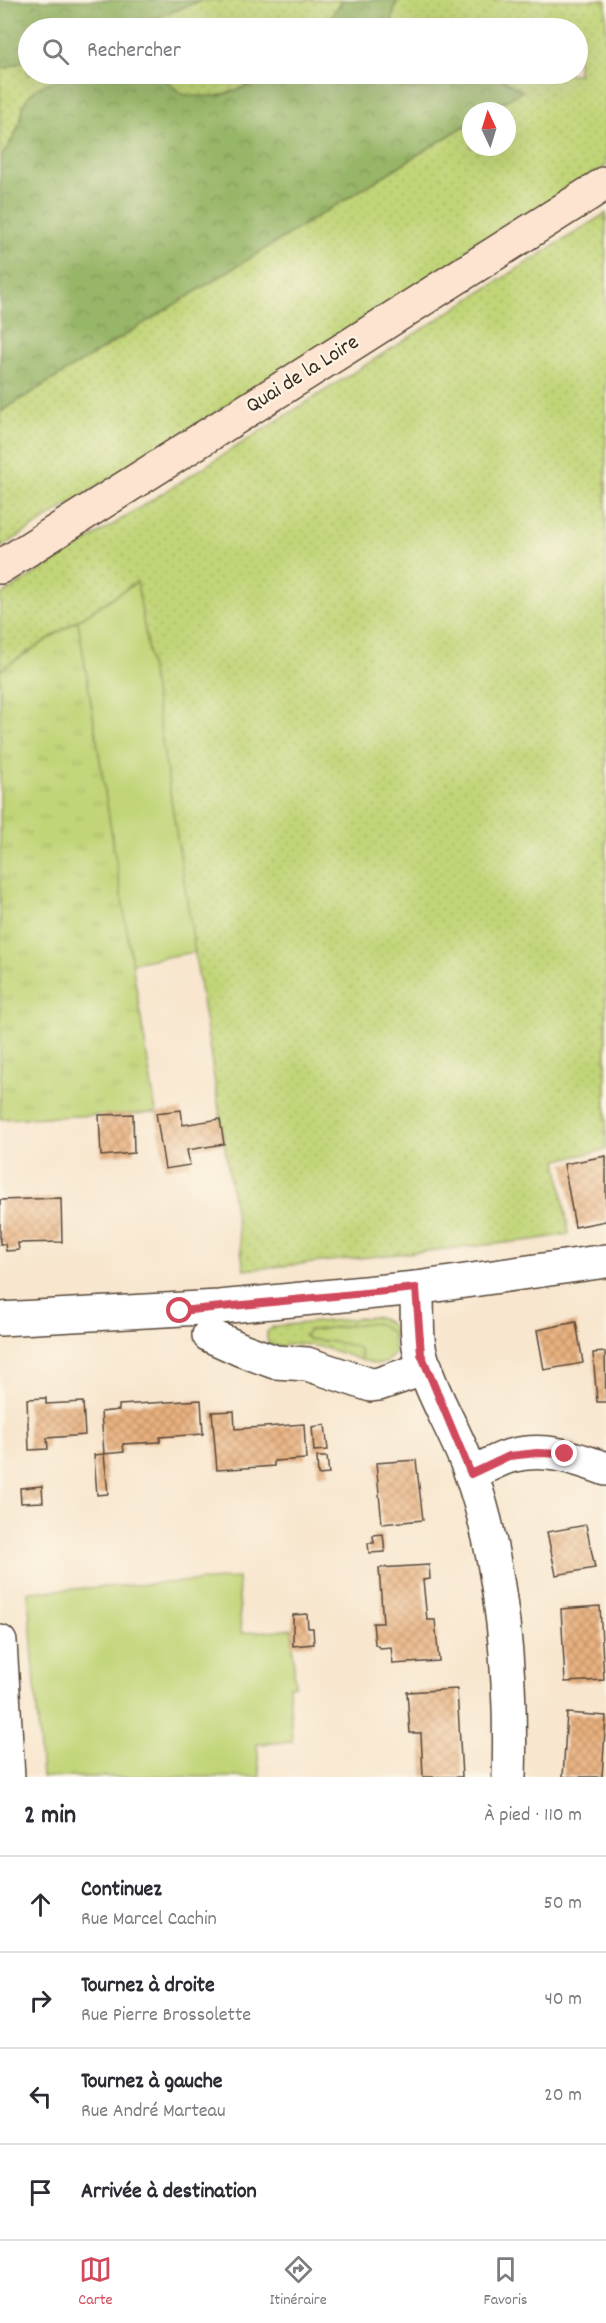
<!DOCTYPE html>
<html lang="fr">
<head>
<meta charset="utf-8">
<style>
	body { margin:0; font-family:Dekko,sans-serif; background:#f7f7f7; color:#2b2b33 }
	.compass { position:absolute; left:462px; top:102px; width:54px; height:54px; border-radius:50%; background:#fff; box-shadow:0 6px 24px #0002; rotate:356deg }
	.stop { position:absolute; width:18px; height:18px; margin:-14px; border:4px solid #d1495b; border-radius:50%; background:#fff }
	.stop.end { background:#d1495b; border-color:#fff; box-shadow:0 2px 6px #0008 }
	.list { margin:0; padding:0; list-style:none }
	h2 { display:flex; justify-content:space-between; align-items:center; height:78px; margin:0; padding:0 24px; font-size:26px }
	h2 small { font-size:20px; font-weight:400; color:#7c7c81 }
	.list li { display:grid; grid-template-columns:39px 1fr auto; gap:18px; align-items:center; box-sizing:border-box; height:96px; padding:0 24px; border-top:2px solid #e1e1e2 }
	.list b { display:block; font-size:22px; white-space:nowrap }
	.list p { margin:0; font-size:20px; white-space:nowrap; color:#7c7c81 }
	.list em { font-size:20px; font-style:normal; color:#7c7c81 }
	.icon { flex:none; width:33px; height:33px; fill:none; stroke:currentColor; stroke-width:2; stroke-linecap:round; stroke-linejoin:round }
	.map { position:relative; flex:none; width:606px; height:1777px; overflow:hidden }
	.search { position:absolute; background:#fff; box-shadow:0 6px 24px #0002; left:18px; right:18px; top:18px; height:66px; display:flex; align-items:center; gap:15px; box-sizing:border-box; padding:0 21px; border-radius:33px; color:#7c7c81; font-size:22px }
	.sheet { height:462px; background:#fff }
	nav { display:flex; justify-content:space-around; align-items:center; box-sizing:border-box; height:84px; border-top:2px solid #e1e1e2; background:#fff; font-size:16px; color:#7c7c81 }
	nav a { display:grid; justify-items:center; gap:3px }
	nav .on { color:#d1495b }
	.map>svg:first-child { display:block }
	.grass { fill:url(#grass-dots); stroke:#7e804b; stroke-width:1.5 }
	.forest { fill:url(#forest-crowns); stroke:#6a7043; stroke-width:1.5 }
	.park { fill:url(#park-tufts); stroke:#7e804b; stroke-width:1.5 }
	.garden { fill:#c1d578; stroke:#7e804b; stroke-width:1.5 }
	.building { fill:url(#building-cross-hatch) }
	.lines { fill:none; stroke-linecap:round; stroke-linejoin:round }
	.minor-casing { stroke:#574638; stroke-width:36 }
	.tertiary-casing { stroke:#574638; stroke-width:36 }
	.secondary-casing { stroke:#574638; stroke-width:36 }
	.minor { stroke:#fff; stroke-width:33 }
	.tertiary { stroke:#fff; stroke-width:33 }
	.secondary { stroke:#fde4d1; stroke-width:33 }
	.route { stroke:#d1495b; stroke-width:8 }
	.labels { text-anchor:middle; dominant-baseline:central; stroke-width:4.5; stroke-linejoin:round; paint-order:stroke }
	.street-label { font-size:22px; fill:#3b2a1e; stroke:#fcf5e5 }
</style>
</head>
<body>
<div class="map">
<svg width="606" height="1777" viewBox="0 0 606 1777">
	<defs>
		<pattern id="grass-dots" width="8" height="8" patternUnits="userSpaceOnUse" patternTransform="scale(1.5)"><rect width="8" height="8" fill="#c1d578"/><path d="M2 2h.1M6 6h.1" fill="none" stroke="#a7b767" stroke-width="1.8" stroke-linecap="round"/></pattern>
		<pattern id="forest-crowns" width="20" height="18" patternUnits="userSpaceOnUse" patternTransform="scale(1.5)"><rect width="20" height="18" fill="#98b668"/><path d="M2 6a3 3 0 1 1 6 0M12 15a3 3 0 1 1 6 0" fill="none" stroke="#7d9455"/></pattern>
		<pattern id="park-tufts" width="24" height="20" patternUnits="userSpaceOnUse" patternTransform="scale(1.5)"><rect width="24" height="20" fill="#c1d578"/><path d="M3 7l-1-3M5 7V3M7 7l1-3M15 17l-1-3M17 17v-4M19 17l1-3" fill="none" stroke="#a7b767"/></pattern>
		<pattern id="building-cross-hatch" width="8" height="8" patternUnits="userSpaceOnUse" patternTransform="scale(1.5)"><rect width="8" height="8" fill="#e9b17f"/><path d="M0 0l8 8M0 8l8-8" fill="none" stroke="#be9067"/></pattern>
	</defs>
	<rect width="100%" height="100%" fill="#fcf5e5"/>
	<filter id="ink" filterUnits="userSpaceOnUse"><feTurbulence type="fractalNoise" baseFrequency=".0167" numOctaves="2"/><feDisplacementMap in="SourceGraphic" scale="12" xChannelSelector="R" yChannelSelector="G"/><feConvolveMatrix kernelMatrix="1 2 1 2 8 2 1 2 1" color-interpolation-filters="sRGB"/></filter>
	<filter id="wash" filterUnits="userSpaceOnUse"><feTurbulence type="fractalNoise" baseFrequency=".008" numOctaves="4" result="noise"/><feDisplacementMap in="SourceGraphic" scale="24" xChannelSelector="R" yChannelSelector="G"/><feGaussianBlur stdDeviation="1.35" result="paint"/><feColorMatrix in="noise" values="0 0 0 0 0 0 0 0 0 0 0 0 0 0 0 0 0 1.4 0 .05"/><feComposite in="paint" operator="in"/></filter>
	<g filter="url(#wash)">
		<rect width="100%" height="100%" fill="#f8e6ce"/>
		<g class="grass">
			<path d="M 203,0 L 343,0 L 323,28 L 130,28 Z"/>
			<path d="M 397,0 L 606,0 L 606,166 L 0,548 L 0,412 L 471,122 L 471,147 L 507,147 L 507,111 L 489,111 L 522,91 L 493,74 L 578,74 L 578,28 L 390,28 Z"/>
			<path d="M 28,60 L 28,74 L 113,74 L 50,82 L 24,103 L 20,122 L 10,145 L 0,158 L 0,70 Z"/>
			<path d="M 144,74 L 268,74 C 247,87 205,107 180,93 C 175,89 171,84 166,81 C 160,77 151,76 144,74 Z"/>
			<path d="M 391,74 L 461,74 C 436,79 430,94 401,87 Z"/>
			<path d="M 606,213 L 606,1150 L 557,1160 L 569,1234 L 533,1240 L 244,1270 L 137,582 L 0,670 L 0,596 Z"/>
			<path d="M 374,1317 C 388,1320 394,1325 398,1338 L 394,1339 L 392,1333 L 362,1324 L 308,1331 L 309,1339 C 319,1341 353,1342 359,1349 C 362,1352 361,1356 361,1360 C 339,1352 318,1344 295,1344 C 288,1345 278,1348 271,1345 C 266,1342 267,1338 267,1332 L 274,1326 Z"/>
		</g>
		<g class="forest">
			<path d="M 0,0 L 203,0 L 130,28 L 28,28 L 28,60 L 0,70 Z"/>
			<path d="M 343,0 L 397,0 L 390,28 L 323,28 Z"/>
			<path d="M 113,74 L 144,74 L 164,79 L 182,94 L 195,96 L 219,96 L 248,86 L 268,74 L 391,74 L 401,87 L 415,90 L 434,85 L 449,76 L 461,74 L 493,74 L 522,91 L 489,111 L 471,111 L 471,122 L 0,412 L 0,158 C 9,147 16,135 20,121 C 22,116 22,108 24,103 C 38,75 86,77 113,74 Z"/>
		</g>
		<path class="park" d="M 78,620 L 156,1113 L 0,1119 L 0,670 Z"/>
		<g class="garden">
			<path d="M 137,582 L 195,952 L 132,963 L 78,620 Z"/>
			<path d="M 368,1323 L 380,1324 L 392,1333 L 395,1353 L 386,1363 L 376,1364 L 361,1360 C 361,1356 362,1352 359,1349 C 354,1343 318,1340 309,1339 L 304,1336 L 308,1331 Z"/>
			<path d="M 238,1578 L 241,1633 L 292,1629 L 295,1685 L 289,1686 L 292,1742 L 257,1744 L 260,1777 L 42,1777 L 28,1592 Z"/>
		</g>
		<g id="blocks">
			<g class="building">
				<path d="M 181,1110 L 183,1125 L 220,1119 L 224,1144 L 187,1150 L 190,1165 L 165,1169 L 156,1113 Z"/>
				<path d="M 133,1114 L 134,1153 L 101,1156 L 99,1115 Z"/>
				<path d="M 606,1156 L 606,1221 L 575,1227 L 564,1164 Z"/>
				<path d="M 61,1198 L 62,1242 L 18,1243 L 19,1250 L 6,1251 L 5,1244 L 0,1244 L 0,1200 Z"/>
				<path d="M 576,1322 L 583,1363 L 544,1370 L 537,1330 Z"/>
				<path d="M 605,1352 L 606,1402 L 597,1402 L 593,1353 Z"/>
				<path d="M 46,1398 L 46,1404 L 83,1402 L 85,1435 L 47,1438 L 48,1449 L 29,1450 L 27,1399 Z"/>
				<path d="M 201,1400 L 203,1434 L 160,1437 L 160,1442 L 123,1444 L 124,1452 L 104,1454 L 101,1412 L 119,1410 L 119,1405 Z"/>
				<path d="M 234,1411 L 235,1429 L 304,1424 L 306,1459 L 274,1461 L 274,1466 L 217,1470 L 212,1412 Z"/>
				<path d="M 325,1425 L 328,1450 L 314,1451 L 312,1427 Z"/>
				<path d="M 104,1454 L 108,1494 L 97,1495 L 94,1455 Z"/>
				<path d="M 317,1457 L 327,1457 L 329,1474 L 318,1475 Z"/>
				<path d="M 416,1460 L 423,1520 L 382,1524 L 376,1463 Z"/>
				<path d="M 42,1486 L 43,1502 L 21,1503 L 20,1488 Z"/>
				<path d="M 586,1525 L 595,1568 L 556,1575 L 547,1532 Z"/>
				<path d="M 383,1534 L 385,1552 L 369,1553 L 368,1543 L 374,1543 L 373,1535 Z"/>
				<path d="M 429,1565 L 430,1579 L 423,1580 L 427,1620 L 435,1620 L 439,1661 L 393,1664 L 391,1647 L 380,1648 L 375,1644 L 373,1623 L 383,1623 L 379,1568 Z"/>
				<path d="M 600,1606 L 604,1680 L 565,1682 L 561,1609 Z"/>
				<path d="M 307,1614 L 308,1628 L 313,1628 L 314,1644 L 293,1646 L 293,1615 Z"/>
				<path d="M 457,1689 L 462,1777 L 423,1777 L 421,1733 L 410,1733 L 407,1692 Z"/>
				<path d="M 567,1713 L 606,1716 L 602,1777 L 563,1777 Z"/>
			</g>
		</g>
	</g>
	<g filter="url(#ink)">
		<use href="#blocks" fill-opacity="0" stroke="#574638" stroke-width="1.5"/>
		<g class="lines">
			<defs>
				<g id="minor">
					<path d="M 416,1288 C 419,1309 415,1331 420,1352 C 431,1395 457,1433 471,1474 C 503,1566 512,1681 509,1777"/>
					<path d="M 209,1335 L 242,1350 L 275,1362 L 307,1364 L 371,1385 L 379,1384 L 426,1368"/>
					<path d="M 471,1474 C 483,1468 497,1460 510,1456 C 545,1447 573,1457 606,1469"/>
					<path d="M 0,1642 L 8,1777"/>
				</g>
				<path id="tertiary" d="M 0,1319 L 219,1307 L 416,1288 L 606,1261"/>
				<path id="secondary" d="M 0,567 L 606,183"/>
			</defs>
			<use href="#minor" class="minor-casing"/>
			<use href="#tertiary" class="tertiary-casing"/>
			<use href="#secondary" class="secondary-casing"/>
			<use href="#minor" class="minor"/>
			<use href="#tertiary" class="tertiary"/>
			<use href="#secondary" class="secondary"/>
		</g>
	</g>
	<g class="lines" filter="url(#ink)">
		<path class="route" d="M 180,1311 L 416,1288 L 421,1354 L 471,1474 L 509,1456 L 537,1453 L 565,1454"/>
	</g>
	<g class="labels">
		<g class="street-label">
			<text transform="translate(303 375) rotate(-32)">Quai de la Loire</text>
		</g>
	</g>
</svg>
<svg class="compass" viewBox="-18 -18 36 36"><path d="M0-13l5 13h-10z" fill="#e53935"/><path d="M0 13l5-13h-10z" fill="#7c7c81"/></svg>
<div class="stop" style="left:180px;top:1311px"></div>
<div class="stop end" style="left:565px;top:1454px"></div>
<div class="search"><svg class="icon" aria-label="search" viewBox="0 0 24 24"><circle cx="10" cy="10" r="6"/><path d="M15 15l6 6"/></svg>Rechercher</div>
</div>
<section class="sheet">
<h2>2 min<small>À pied · 110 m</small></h2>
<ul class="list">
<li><svg class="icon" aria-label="ahead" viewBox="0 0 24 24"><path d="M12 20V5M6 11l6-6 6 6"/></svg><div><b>Continuez</b><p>Rue Marcel Cachin</p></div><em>50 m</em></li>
<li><svg class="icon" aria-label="right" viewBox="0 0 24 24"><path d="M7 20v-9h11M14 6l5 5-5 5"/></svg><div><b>Tournez à droite</b><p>Rue Pierre Brossolette</p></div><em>40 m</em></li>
<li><svg class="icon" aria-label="left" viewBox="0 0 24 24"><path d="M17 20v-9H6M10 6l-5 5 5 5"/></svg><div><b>Tournez à gauche</b><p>Rue André Marteau</p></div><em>20 m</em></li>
<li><svg class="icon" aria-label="arrive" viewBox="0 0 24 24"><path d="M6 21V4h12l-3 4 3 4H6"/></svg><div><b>Arrivée à destination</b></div></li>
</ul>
</section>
<nav>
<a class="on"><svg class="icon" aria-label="map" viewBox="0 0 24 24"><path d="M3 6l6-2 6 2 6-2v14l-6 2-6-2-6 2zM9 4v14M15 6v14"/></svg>Carte</a>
<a><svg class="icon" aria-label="directions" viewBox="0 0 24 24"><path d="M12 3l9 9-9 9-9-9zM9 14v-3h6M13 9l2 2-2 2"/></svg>Itinéraire</a>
<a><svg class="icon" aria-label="saved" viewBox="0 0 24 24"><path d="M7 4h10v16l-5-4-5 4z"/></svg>Favoris</a>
</nav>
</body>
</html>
